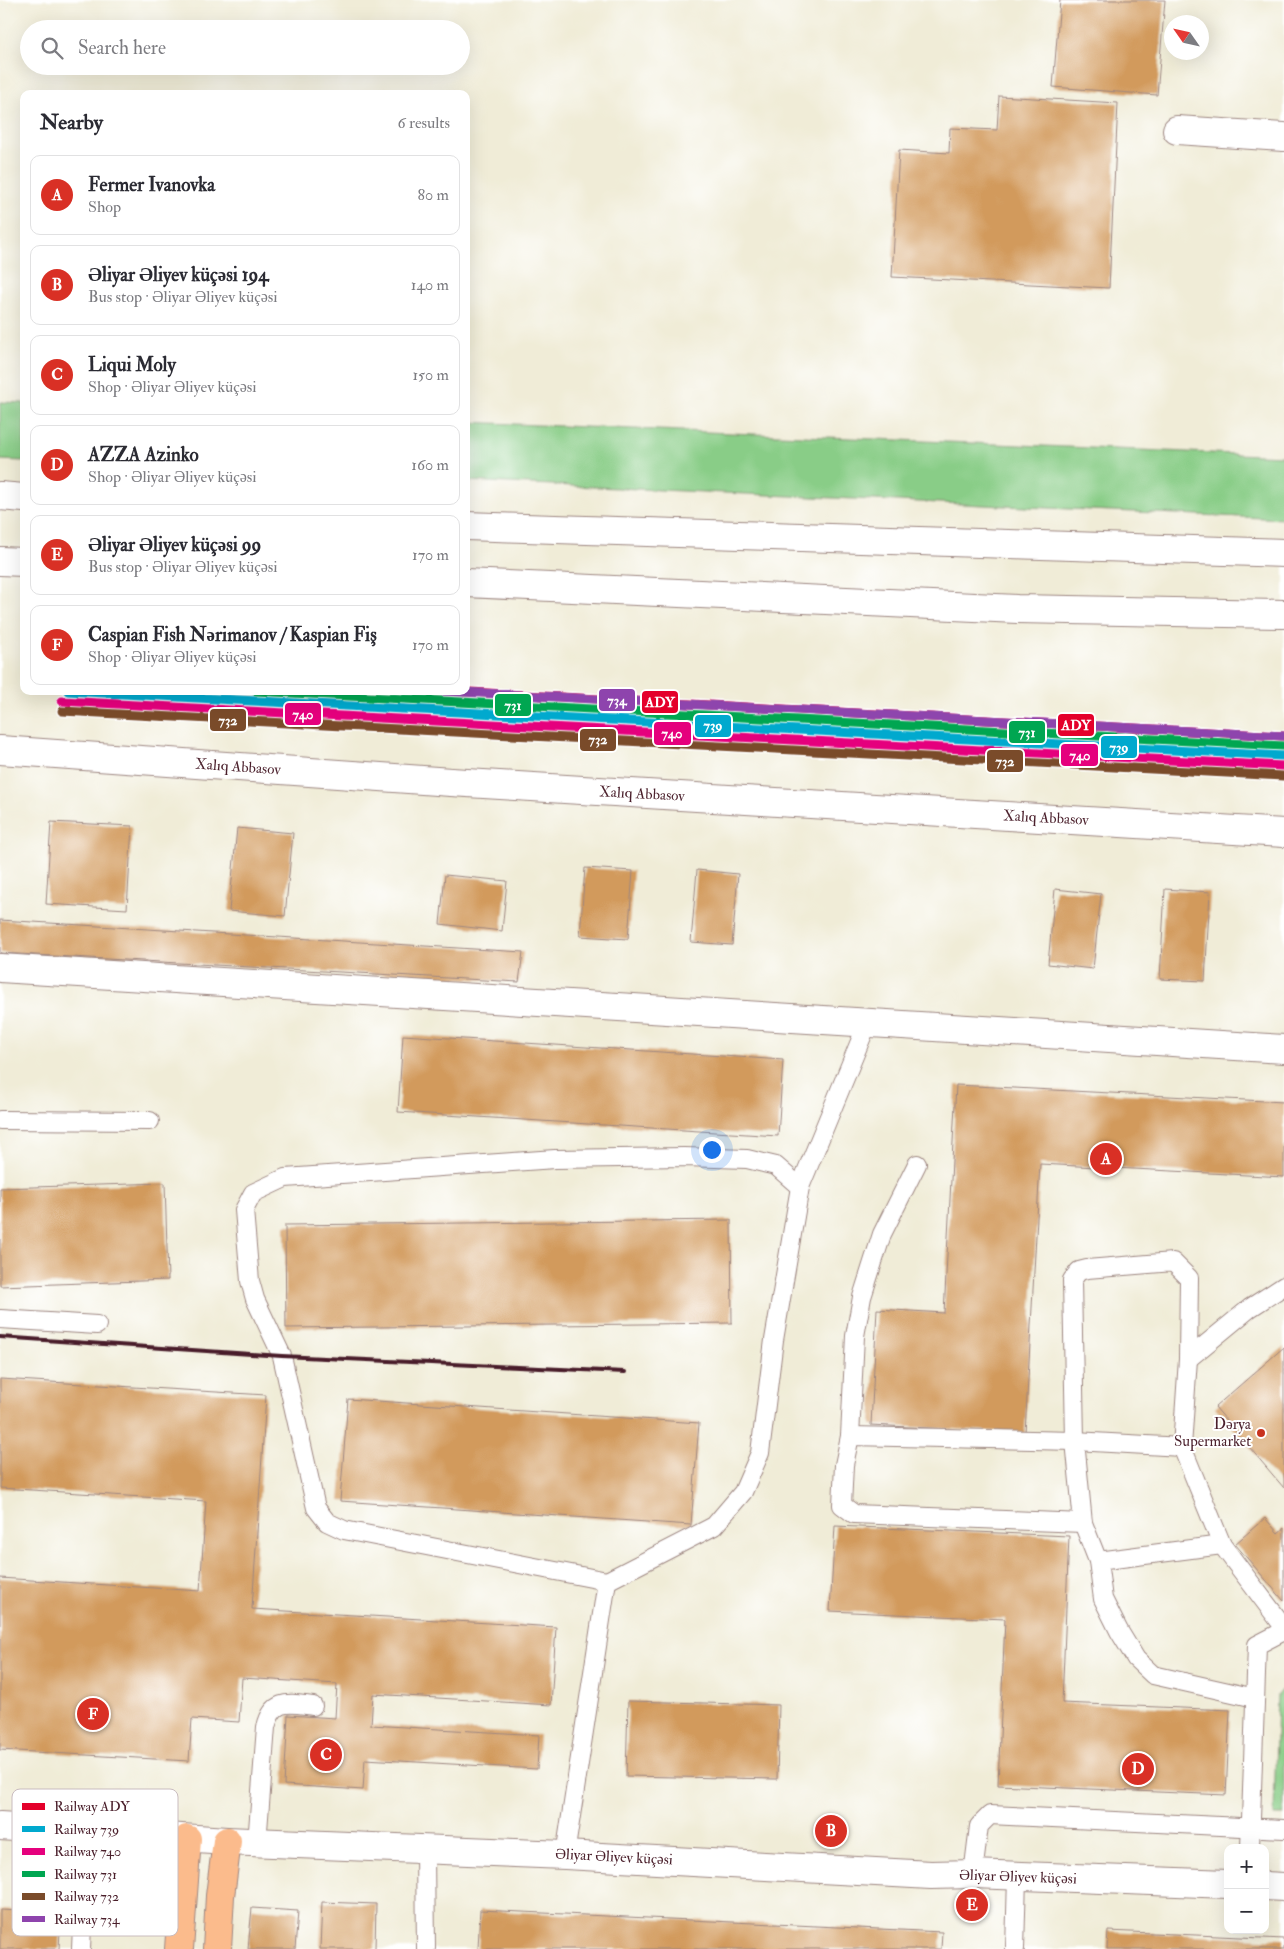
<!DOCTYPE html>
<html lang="en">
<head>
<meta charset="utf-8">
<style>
	body { margin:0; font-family:"IM FELL Double Pica",serif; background:#f7f7f7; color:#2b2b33 }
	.controls { position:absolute; right:15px; bottom:15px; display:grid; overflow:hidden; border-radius:10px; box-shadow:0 5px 20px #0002 }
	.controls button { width:45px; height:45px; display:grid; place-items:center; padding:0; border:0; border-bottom:1px solid #e1e1e2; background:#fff; color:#2b2b33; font:25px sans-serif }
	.compass { position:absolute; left:1164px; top:15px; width:45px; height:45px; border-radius:50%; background:#fff; box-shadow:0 5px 20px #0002; rotate:304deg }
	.you { position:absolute; left:711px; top:1149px; width:18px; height:18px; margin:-12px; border:4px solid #fff; border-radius:50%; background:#1a73e8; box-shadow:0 0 0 8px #1a73e833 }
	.badge { display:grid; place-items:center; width:32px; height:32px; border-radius:50%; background:#d93025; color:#fff; font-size:16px; font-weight:700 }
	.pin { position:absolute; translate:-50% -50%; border:2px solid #fff; box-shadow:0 1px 5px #0006 }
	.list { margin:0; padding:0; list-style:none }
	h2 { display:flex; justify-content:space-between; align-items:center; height:65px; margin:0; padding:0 20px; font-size:21px }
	h2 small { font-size:16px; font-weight:400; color:#7c7c81 }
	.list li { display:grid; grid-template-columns:32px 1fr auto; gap:15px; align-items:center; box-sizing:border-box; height:80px; margin:0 10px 10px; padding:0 10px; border:1px solid #e1e1e2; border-radius:10px }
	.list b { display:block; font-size:19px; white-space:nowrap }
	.list p { margin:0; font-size:16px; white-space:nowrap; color:#7c7c81 }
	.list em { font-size:16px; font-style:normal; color:#7c7c81 }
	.icon { flex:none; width:28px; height:28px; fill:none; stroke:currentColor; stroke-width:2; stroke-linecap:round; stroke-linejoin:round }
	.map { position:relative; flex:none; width:1284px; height:1949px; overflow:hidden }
	.search { position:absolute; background:#fff; box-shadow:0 5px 20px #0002; left:20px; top:20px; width:450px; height:55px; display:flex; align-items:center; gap:12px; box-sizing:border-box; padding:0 18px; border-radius:28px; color:#7c7c81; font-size:19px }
	.panel { position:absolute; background:#fff; box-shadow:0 5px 20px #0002; left:20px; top:90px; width:450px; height:605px; border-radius:10px }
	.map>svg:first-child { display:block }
	.green { fill:#89cd87; stroke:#6a7659 }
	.building { fill:#d29a5c }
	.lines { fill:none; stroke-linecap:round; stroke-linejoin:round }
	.service-casing { stroke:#9d8681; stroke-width:20 }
	.minor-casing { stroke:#9d8681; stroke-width:30 }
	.primary-casing { stroke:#9d8681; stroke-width:30 }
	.service { stroke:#fff; stroke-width:18 }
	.minor { stroke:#fff; stroke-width:28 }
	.primary { stroke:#fbbb8c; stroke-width:28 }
	.rail { stroke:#4a1f2b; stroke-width:4 }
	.rail-1-casing { stroke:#fff; stroke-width:12 }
	.rail-2-casing { stroke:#fff; stroke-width:12 }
	.rail-3-casing { stroke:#fff; stroke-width:12 }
	.rail-4-casing { stroke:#fff; stroke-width:12 }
	.rail-5-casing { stroke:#fff; stroke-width:12 }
	.rail-6-casing { stroke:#fff; stroke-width:12 }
	.rail-1 { stroke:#e4002b; stroke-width:9 }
	.rail-2 { stroke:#00a9ce; stroke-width:9 }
	.rail-3 { stroke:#e5007d; stroke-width:9 }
	.rail-4 { stroke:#00a651; stroke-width:9 }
	.rail-5 { stroke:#7a4b2a; stroke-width:9 }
	.rail-6 { stroke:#8e44ad; stroke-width:9 }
	.poi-dot { fill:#c8321e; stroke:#fff; stroke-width:2 }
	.labels { text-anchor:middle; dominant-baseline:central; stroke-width:4; stroke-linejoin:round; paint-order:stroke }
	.street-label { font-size:15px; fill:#4a1f2b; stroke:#fff }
	.poi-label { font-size:15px; fill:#4a1f2b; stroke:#fff; text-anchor:end }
	.key { fill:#fff; stroke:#c9bcbf; stroke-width:1 }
	.key-label { font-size:14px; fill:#4a1f2b }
	.line-badge { stroke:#fff; stroke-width:2 }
	.badge-label { font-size:14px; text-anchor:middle; font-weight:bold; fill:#fff }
</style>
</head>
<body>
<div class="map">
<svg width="1284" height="1949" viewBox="0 0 1284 1949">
	<rect width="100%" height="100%" fill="#fff"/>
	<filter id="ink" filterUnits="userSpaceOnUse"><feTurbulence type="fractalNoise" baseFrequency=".02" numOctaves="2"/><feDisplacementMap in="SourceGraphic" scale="10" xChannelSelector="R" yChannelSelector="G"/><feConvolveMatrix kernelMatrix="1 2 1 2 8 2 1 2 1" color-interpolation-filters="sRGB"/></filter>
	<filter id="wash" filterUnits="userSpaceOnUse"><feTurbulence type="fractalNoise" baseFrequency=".0096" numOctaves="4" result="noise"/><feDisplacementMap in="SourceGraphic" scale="20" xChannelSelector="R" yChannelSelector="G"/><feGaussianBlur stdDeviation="1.12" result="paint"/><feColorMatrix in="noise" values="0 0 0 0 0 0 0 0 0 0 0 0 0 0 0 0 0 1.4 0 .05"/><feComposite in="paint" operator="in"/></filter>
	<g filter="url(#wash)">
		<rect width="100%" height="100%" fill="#f0ecd7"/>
		<g class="green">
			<path d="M 0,402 L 24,403 L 24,461 L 0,460 Z"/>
			<path d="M 466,422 L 1284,456 L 1284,519 L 466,481 Z"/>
			<path d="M 1284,1687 L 1284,1815 L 1274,1815 L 1277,1695 Z"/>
		</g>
		<g id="blocks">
			<g class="building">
				<path d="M 1060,0 L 1165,0 L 1157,95 L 1053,87 Z"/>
				<path d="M 999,96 L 1118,103 L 1109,288 L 892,277 L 899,150 L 949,153 L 950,128 L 997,130 Z"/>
				<path d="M 51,822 L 132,826 L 127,909 L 46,904 Z"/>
				<path d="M 237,828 L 293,833 L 285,916 L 229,911 Z"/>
				<path d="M 585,868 L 633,871 L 628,939 L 580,936 Z"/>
				<path d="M 697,870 L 738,874 L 732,945 L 691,942 Z"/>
				<path d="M 445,875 L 507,881 L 502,931 L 440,924 Z"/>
				<path d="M 1055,889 L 1101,894 L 1093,969 L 1048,964 Z"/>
				<path d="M 1165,889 L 1210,892 L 1205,981 L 1160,979 Z"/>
				<path d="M 0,920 L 523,952 L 519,982 L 0,953 Z"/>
				<path d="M 403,1035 L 783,1060 L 778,1136 L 398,1112 Z"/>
				<path d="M 956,1085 L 1284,1102 L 1284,1177 L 1040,1164 L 1025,1433 L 871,1425 L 877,1309 L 944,1313 Z"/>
				<path d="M 165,1183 L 168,1280 L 0,1286 L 0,1188 Z"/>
				<path d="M 731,1220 L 732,1323 L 286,1328 L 285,1225 Z"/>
				<path d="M 1284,1347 L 1284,1488 L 1215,1407 Z"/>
				<path d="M 0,1379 L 266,1395 L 252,1609 L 556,1627 L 551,1705 L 373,1694 L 371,1725 L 539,1735 L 537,1769 L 365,1759 L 363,1790 L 284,1785 L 288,1715 L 335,1718 L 337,1684 L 242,1678 L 239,1722 L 192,1719 L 189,1761 L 0,1750 L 0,1578 L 200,1591 L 206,1501 L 0,1488 Z"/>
				<path d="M 348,1399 L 699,1423 L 691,1525 L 340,1501 Z"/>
				<path d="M 1265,1518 L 1278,1533 L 1284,1528 L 1284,1601 L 1235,1544 Z"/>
				<path d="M 835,1526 L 1069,1536 L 1062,1703 L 1230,1710 L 1226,1795 L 998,1785 L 1005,1619 L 830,1611 Z"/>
				<path d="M 628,1701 L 779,1705 L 777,1779 L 626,1776 Z"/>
				<path d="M 322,1902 L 376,1904 L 375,1949 L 320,1949 Z"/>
				<path d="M 252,1908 L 298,1911 L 295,1949 L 248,1949 Z"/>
				<path d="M 0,1910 L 61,1913 L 59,1949 L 0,1949 Z"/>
				<path d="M 480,1910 L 942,1932 L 941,1949 L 478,1949 Z"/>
				<path d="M 1108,1931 L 1284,1939 L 1284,1949 L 1107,1949 Z"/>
			</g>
		</g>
	</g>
	<g filter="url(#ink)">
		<use href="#blocks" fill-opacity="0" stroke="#9d8681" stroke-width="1"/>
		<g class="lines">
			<defs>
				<g id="service">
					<path d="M 0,1120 L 150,1121"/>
					<path d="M 0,1319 L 97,1325"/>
					<path d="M 1188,1359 L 1250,1308 L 1284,1286"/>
					<path d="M 850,1436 L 855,1336 L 862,1297 L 882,1234 L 917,1164"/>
					<path d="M 1083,1523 L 854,1514 L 842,1505 L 844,1465 L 850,1436 L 1075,1441 L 1182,1447"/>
					<path d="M 1098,1561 L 1222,1545"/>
					<path d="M 607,1581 L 714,1526 L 743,1492 L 760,1453 L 774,1340 L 800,1187 L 868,1022"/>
					<path d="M 1255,1698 L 1153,1675 L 1136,1659 L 1119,1631 L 1103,1599 L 1098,1561 L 1083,1523 L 1075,1441 L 1072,1280 L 1079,1271 L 1087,1269 L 1173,1262 L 1189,1278 L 1188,1359 L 1182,1447 L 1222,1545 L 1284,1627"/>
					<path d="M 257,1843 L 266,1727 C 273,1698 289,1703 313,1706"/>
					<path d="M 1250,1848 L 1257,1645 L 1284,1631"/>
					<path d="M 425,1850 L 426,1949"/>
					<path d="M 565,1855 L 607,1581 L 344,1530 L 327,1522 L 316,1508 L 282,1356 L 255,1299 L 250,1281 L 244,1210 L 253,1193 L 285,1178 L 555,1159 L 684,1157 L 747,1159 L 776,1166 L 800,1187"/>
					<path d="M 973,1874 L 979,1826 L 990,1815 L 1284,1829"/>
					<path d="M 81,1949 L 86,1833"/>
					<path d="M 1015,1949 L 1017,1877"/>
				</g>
				<g id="minor">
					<path d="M 1177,130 L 1284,137"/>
					<path d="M 0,496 L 24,498"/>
					<path d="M 466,526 L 1284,553"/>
					<path d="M 0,561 L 24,562"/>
					<path d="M 466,583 L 1017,609 L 1284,614"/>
					<path d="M 0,750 L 451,782 L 1284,833"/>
					<path d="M 0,968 L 1284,1049"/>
					<path d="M 0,1826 L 227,1841 L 565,1855 L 931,1875 L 973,1874 L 1228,1884"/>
					<path d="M 1265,1886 L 1284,1887"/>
				</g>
				<g id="primary">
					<path d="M 179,1949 L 187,1839"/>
					<path d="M 217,1949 L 220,1896 L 227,1841"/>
				</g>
			</defs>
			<use href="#service" class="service-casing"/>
			<use href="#minor" class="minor-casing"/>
			<use href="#primary" class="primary-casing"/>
			<use href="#service" class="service"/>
			<use href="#minor" class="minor"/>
			<use href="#primary" class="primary"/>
			<path class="rail" d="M 0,1337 L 282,1356 L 625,1372"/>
			<defs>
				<path id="rail-1" d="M 452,691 L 1284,736"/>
				<path id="rail-2" d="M 68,691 L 1284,756"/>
				<path id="rail-3" d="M 62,701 L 1283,766"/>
				<path id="rail-4" d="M 256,691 L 1284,746"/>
				<path id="rail-5" d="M 62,711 L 1283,776"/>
				<path id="rail-6" d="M 444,691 L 1284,736"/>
			</defs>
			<use href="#rail-1" class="rail-1-casing"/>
			<use href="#rail-2" class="rail-2-casing"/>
			<use href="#rail-3" class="rail-3-casing"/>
			<use href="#rail-4" class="rail-4-casing"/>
			<use href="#rail-5" class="rail-5-casing"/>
			<use href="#rail-6" class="rail-6-casing"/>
			<use href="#rail-1" class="rail-1"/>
			<use href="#rail-2" class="rail-2"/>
			<use href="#rail-3" class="rail-3"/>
			<use href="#rail-4" class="rail-4"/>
			<use href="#rail-5" class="rail-5"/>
			<use href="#rail-6" class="rail-6"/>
		</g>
	</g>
	<circle class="poi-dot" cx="1261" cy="1433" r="5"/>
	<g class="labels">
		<g class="street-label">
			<text transform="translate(238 767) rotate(4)">Xalıq Abbasov</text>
			<text transform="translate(642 794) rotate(3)">Xalıq Abbasov</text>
			<text transform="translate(1046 818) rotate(3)">Xalıq Abbasov</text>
			<text transform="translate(614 1857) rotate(3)">Əliyar Əliyev küçəsi</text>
			<text transform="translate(1018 1877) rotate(2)">Əliyar Əliyev küçəsi</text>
		</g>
		<g class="poi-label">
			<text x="1251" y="1424">Dərya<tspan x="1251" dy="17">Supermarket</tspan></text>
		</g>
	</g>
	<rect x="12" y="1789" width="166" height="147" rx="8" class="key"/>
	<rect x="22" y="1803" width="23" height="7" fill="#e4002b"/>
	<rect x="22" y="1826" width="23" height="6" fill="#00a9ce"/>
	<rect x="22" y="1848" width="23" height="7" fill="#e5007d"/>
	<rect x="22" y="1871" width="23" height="6" fill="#00a651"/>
	<rect x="22" y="1893" width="23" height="7" fill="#7a4b2a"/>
	<rect x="22" y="1916" width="23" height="6" fill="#8e44ad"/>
	<g class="key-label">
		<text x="54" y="1811">Railway ADY</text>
		<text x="54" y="1834">Railway 739</text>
		<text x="54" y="1856">Railway 740</text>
		<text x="54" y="1879">Railway 731</text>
		<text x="54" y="1901">Railway 732</text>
		<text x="54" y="1924">Railway 734</text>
	</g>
	<g class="line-badge">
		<rect x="598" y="688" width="38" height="24" rx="5" fill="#8e44ad"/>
		<rect x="641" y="690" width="38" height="24" rx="5" fill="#e4002b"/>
		<rect x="494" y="693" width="38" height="24" rx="5" fill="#00a651"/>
		<rect x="284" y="702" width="38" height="24" rx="5" fill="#e5007d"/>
		<rect x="209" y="708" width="38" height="24" rx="5" fill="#7a4b2a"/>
		<rect x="1057" y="713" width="38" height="24" rx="5" fill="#e4002b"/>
		<rect x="694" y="714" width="38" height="24" rx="5" fill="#00a9ce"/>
		<rect x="1008" y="720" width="38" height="24" rx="5" fill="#00a651"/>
		<rect x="653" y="721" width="39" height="25" rx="5" fill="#e5007d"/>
		<rect x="579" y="728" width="38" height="24" rx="5" fill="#7a4b2a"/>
		<rect x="1100" y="735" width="38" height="24" rx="5" fill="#00a9ce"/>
		<rect x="1060" y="743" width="39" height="24" rx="5" fill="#e5007d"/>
		<rect x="986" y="749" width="38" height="24" rx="5" fill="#7a4b2a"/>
	</g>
	<g class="badge-label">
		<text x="617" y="705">734</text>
		<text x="660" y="707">ADY</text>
		<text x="513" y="710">731</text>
		<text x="303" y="719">740</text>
		<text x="228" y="725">732</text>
		<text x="1076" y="730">ADY</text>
		<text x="713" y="730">739</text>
		<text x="1027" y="737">731</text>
		<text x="672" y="738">740</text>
		<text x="598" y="744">732</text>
		<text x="1119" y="752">739</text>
		<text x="1080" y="760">740</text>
		<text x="1005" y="766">732</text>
	</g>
</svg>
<div class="controls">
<button>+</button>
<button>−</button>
</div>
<svg class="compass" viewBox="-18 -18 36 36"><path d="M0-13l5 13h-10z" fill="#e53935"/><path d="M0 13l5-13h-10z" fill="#7c7c81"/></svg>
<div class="you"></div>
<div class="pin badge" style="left:1106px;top:1159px">A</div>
<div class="pin badge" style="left:831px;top:1831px">B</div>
<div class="pin badge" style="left:326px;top:1755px">C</div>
<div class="pin badge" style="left:1138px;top:1769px">D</div>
<div class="pin badge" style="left:972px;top:1905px">E</div>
<div class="pin badge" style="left:93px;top:1714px">F</div>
<div class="search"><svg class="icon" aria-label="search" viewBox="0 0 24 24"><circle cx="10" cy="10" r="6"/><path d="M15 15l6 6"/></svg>Search here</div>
<section class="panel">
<h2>Nearby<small>6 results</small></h2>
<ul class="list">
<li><span class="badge">A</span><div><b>Fermer Ivanovka</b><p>Shop</p></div><em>80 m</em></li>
<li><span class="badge">B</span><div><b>Əliyar Əliyev küçəsi 194</b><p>Bus stop · Əliyar Əliyev küçəsi</p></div><em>140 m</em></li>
<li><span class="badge">C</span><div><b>Liqui Moly</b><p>Shop · Əliyar Əliyev küçəsi</p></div><em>150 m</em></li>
<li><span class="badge">D</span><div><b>AZZA Azinko</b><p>Shop · Əliyar Əliyev küçəsi</p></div><em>160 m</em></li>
<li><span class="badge">E</span><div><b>Əliyar Əliyev küçəsi 99</b><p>Bus stop · Əliyar Əliyev küçəsi</p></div><em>170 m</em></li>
<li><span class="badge">F</span><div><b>Caspian Fish Nərimanov / Kaspian Fiş</b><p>Shop · Əliyar Əliyev küçəsi</p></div><em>170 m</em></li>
</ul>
</section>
</div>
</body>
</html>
